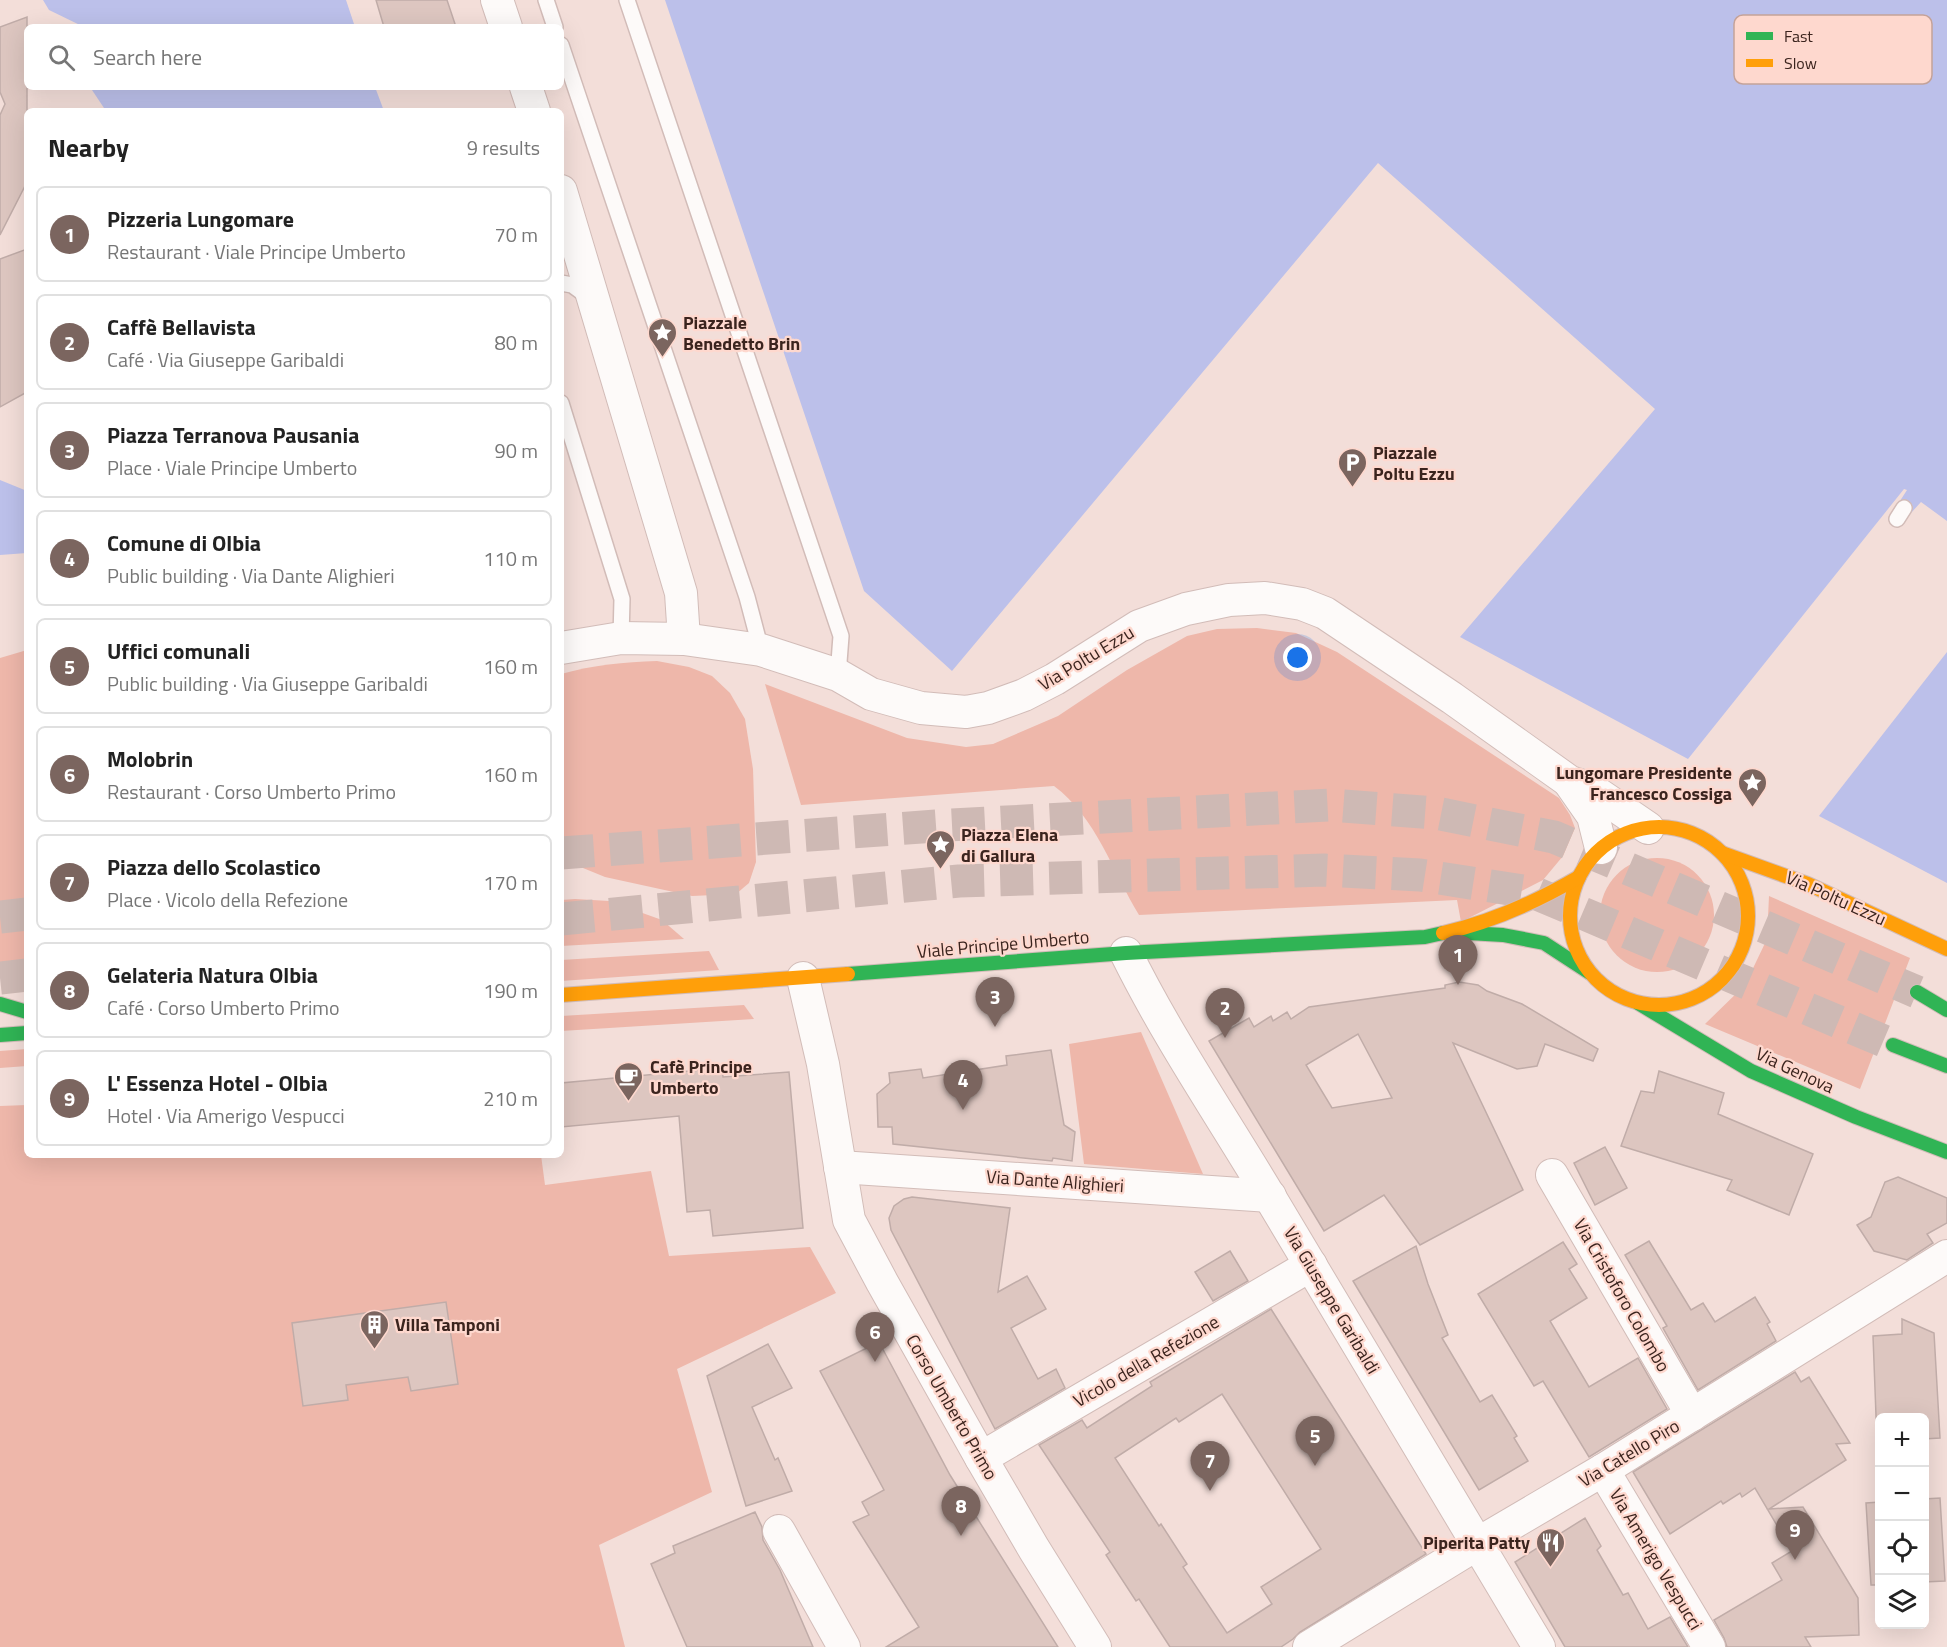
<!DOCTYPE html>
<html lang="en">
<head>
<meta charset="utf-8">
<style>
	body { margin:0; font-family:"Titillium Web",sans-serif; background:#f2f2f2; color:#222 }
	.controls { position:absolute; right:18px; bottom:18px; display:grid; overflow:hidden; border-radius:9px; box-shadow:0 6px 24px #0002 }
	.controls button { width:54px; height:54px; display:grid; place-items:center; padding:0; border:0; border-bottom:2px solid #e0e0e0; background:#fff; color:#222; font:30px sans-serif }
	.you { position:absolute; left:1298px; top:658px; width:21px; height:21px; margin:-15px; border:4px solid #fff; border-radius:50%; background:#1a73e8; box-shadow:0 0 0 9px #1a73e833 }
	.badge { display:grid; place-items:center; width:39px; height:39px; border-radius:50%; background:#7b655f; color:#fff; font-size:20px; font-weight:700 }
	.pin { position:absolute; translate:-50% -50px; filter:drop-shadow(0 2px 3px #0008) }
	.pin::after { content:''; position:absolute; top:32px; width:21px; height:18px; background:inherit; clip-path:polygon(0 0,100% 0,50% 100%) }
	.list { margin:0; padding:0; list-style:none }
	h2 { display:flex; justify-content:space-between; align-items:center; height:78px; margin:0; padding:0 24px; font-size:26px }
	h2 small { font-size:20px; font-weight:400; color:#767676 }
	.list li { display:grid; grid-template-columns:39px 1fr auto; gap:18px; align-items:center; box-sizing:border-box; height:96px; margin:0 12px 12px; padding:0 12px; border:2px solid #e0e0e0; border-radius:9px }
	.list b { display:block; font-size:22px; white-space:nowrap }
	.list p { margin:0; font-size:20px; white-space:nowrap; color:#767676 }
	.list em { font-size:20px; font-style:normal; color:#767676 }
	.icon { flex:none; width:33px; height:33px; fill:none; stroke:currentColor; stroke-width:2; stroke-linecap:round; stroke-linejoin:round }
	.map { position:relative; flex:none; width:1947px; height:1647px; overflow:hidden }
	.search { position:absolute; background:#fff; box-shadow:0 6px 24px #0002; left:24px; top:24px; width:540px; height:66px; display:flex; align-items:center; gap:15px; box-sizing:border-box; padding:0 21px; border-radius:9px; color:#767676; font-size:22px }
	.panel { position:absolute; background:#fff; box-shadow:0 6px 24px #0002; left:24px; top:108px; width:540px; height:1050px; border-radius:9px }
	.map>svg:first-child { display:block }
	.green { fill:#eeb7aa }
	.water { fill:#bcc0ea }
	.building { fill:#ddc6c0; stroke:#c0aca8; stroke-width:1.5; fill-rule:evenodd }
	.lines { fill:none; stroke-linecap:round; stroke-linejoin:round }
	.primary-tunnel { stroke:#ceb9b4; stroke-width:33; stroke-dasharray:33 16; stroke-linecap:butt }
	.lane-casing { stroke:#d2bcb8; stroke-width:18 }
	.street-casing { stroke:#d2bcb8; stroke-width:34 }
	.fast-casing { stroke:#d2bcb8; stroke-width:16 }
	.slow-casing { stroke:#d2bcb8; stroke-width:16 }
	.lane { stroke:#fdfaf9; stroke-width:15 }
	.street { stroke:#fdfaf9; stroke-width:32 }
	.fast { stroke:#30b455; stroke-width:14 }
	.slow { stroke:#ff9f0a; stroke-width:14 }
	.labels { text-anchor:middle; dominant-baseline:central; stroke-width:4.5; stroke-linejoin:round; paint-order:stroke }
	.poi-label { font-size:18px; font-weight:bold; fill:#3b241e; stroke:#fed8ce; text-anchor:start }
	.street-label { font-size:18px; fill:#3b241e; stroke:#fed8ce }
	.key { fill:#fed8ce; stroke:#c4a299; stroke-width:1.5 }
	.key-label { font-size:16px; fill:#3b241e }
</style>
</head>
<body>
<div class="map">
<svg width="1947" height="1647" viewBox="0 0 1947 1647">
	<rect width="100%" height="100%" fill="#f3ded9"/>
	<g class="green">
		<path d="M 1257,628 L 1296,633 L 1337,652 L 1559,798 L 1570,815 L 1575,828 L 1563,856 L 1543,880 L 1461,922 L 1457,900 L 1139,915 C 1113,872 1096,817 1054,786 L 801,805 L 765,684 L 907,738 L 966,747 L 993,744 L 1058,716 L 1127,670 L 1187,636 L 1217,629 Z"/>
		<path d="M 27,650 L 27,964 L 0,962 L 0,658 Z"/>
		<path d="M 657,661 L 689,667 L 712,676 L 730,693 L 745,719 L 753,769 L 756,862 L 749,883 L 736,894 L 692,896 L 605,877 L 561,859 L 561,674 C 593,665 624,662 657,661 Z"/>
		<circle cx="1657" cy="915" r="57"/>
		<path d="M 1769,896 L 1910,958 L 1860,1089 L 1705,1024 L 1745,985 L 1767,939 Z"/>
		<path d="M 575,899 L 609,901 L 662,920 L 684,939 L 561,946 L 561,900 Z"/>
		<path d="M 709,951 L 719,970 L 561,981 L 561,960 Z"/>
		<path d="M 744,1005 L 754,1019 L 561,1031 L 561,1016 Z"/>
		<path d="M 1141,1032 L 1203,1174 L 1084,1164 L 1069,1044 Z"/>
		<path d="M 27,1049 L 27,1066 L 0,1068 L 0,1051 Z"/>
		<path d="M 27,1105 L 27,1155 L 541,1155 L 545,1185 L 651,1171 L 669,1256 L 810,1247 L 836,1293 L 677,1369 L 712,1492 L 599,1545 L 625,1647 L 0,1647 L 0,1106 Z"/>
	</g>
	<g class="water">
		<path d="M 43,0 L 346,0 L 355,27 L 84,27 L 49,10 Z"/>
		<path d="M 665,0 L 1947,0 L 1947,521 L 1921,502 L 1911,513 L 1898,504 L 1907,490 L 1904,489 L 1688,759 L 1460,637 L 1655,409 L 1378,163 L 952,671 L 864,591 Z"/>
		<path d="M 90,87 L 375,87 L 384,111 L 106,111 Z"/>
		<path d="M 0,480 L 27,491 L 27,553 L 0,555 Z"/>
		<path d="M 1947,652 L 1947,883 L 1819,816 Z"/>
	</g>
	<g class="building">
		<path d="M 376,0 L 447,0 L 456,27 L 384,27 Z"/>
		<path d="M 27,17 L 27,182 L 0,235 L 0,115 L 5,104 L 0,92 L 0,27 Z"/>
		<path d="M 27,249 L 27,392 L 0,407 L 0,259 Z"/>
		<path d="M 1459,982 L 1478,985 L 1487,991 L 1522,1004 L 1598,1049 L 1593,1061 L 1545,1044 L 1537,1066 L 1517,1069 L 1453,1043 L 1523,1190 L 1420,1245 L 1384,1195 L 1324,1231 L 1209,1041 L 1249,1018 L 1254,1027 L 1271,1016 L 1273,1021 L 1287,1012 L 1291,1019 L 1309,1007 L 1445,988 L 1445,985 ZM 1358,1034 L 1392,1098 L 1332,1108 L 1306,1065 Z"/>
		<path d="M 1051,1050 L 1064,1125 L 1075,1132 L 1072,1161 L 1053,1158 L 1052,1161 L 893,1144 L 892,1127 L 878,1127 L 877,1094 L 890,1083 L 889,1073 L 921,1069 L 923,1078 L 1007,1065 L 1006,1056 Z"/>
		<path d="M 722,1068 L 723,1077 L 789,1072 L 803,1228 L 713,1236 L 710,1210 L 687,1212 L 679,1116 L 561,1127 L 561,1083 Z"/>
		<path d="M 1659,1071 L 1724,1093 L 1718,1114 L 1813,1154 L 1789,1215 L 1727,1190 L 1732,1180 L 1621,1146 L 1641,1091 L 1654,1093 Z"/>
		<path d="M 1605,1147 L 1627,1188 L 1595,1205 L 1574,1163 Z"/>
		<path d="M 1898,1177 L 1947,1198 L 1947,1223 L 1927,1234 L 1933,1243 L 1907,1260 L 1874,1251 L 1857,1225 L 1871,1217 L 1885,1182 Z"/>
		<path d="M 912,1197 L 1010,1208 L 998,1292 L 1027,1276 L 1046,1309 L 1011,1328 L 1038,1379 L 1056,1369 L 1065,1388 L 995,1429 L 891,1230 L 889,1218 L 894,1206 L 904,1199 Z"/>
		<path d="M 1649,1241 L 1691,1310 L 1703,1303 L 1715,1322 L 1755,1297 L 1770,1322 L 1767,1324 L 1776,1341 L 1698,1390 L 1663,1328 L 1667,1326 L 1625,1255 Z"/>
		<path d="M 1563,1242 L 1577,1264 L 1569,1269 L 1587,1298 L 1550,1321 L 1589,1387 L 1638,1358 L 1667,1409 L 1589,1457 L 1543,1381 L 1534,1386 L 1478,1294 Z"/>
		<path d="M 1416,1246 L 1428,1284 L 1448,1335 L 1442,1338 L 1480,1402 L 1492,1395 L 1517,1436 L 1514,1438 L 1528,1461 L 1479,1490 L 1353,1281 Z"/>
		<path d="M 1230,1251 L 1248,1281 L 1213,1301 L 1195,1272 Z"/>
		<path d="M 446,1302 L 458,1384 L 411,1391 L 408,1377 L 346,1385 L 348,1400 L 303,1406 L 292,1323 Z"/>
		<path d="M 1271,1309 L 1426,1554 L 1300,1632 L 1293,1639 L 1281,1647 L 1170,1647 L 1139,1599 L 1136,1601 L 1106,1555 L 1110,1552 L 1039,1445 L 1082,1420 L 1087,1428 L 1152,1386 L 1150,1382 ZM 1222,1394 L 1321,1549 L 1261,1587 L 1272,1604 L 1227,1633 L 1183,1567 L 1187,1564 L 1161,1524 L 1159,1526 L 1115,1458 L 1176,1418 L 1179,1422 Z"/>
		<path d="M 1902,1319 L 1934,1333 L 1940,1438 L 1924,1439 L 1924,1418 L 1880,1418 L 1880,1442 L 1877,1442 L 1873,1336 L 1902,1334 Z"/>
		<path d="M 879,1342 L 950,1475 L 1058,1647 L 886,1647 L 919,1627 L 853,1522 L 869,1515 L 862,1502 L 884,1490 L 820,1371 Z"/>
		<path d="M 768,1344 L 792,1388 L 752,1407 L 775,1460 L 778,1458 L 792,1491 L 746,1506 L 707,1376 Z"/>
		<path d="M 1795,1372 L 1801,1382 L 1809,1377 L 1850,1443 L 1836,1444 L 1846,1460 L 1769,1509 L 1803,1507 L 1858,1598 L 1859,1635 L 1805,1637 L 1811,1647 L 1727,1647 L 1724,1638 L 1714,1620 L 1782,1580 L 1772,1563 L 1792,1551 L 1755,1488 L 1742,1497 L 1740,1493 L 1723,1504 L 1721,1501 L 1670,1534 L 1633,1472 Z"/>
		<path d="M 1940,1498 L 1945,1581 L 1924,1582 L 1924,1499 Z"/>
		<path d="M 1880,1502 L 1880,1585 L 1871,1585 L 1866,1503 Z"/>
		<path d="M 755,1512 L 762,1527 L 763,1540 L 780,1570 L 813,1647 L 687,1647 L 651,1564 L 675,1553 L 673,1546 Z"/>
		<path d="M 1585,1518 L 1601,1546 L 1597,1550 L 1623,1595 L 1628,1593 L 1648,1629 L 1670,1617 L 1688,1647 L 1565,1647 L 1515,1562 Z"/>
	</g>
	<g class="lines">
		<g class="primary-tunnel">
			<path d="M 561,853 L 950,825 L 1330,805 L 1436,813 L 1554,837 L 1917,992"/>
			<path d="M 0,917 L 27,914"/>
			<path d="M 561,919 L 959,881 L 1324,870 L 1420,875 L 1535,893 L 1893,1045"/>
			<path d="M 0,978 L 27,975"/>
		</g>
		<defs>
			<g id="lane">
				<path d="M 546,0 L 555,27"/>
				<path d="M 627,0 L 841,636 L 838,675"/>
				<path d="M 561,45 L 747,597 L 761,650"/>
				<path d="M 561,283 L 572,285 L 590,298"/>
				<path d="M 561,403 L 622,599 L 621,638"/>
				<path d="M 1897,519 L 1904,508"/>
			</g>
			<g id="street">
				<path d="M 497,0 L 506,27"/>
				<path d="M 526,87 L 534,111"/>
				<path d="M 561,191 L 681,593 L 684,639"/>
				<path d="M 561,648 L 621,638 L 684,639 L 761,650 L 838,675 L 871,694 L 921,708 L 966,712 L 988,708 L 1024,695 L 1055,679 L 1139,626 L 1186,609 L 1229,600 L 1265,598 L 1302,604 L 1325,613 L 1452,698 L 1570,782 L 1591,789 L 1648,828"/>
				<path d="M 1570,783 L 1593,816 L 1601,848"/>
				<path d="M 1126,953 C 1168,1038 1222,1117 1271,1199 C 1361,1348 1449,1498 1539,1647"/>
				<path d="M 803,978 L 823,1064 L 849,1220 L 882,1282 L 981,1458 L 1034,1549 L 1095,1647"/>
				<path d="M 840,1167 L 1270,1196"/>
				<path d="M 1552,1175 L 1692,1415"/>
				<path d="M 981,1458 L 1311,1265"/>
				<path d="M 1603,1470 L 1709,1647"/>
				<path d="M 779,1531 L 844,1647"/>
				<path d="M 1309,1647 L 1477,1544 L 1603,1470 L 1947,1256"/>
			</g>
			<g id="fast">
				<path d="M 1468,933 L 1503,935 L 1544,943 L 1590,973"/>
				<path d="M 848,974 L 1126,953 L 1425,937 L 1443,933"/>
				<path d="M 1917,992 L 1947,1010"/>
				<path d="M 1638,1003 L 1751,1071 L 1856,1117 L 1947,1152"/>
				<path d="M 0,1004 L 27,1012"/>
				<path d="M 0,1035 L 27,1033"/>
				<path d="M 1893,1045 L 1947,1066"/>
			</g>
			<g id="slow">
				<circle cx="1659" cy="916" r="89"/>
				<path d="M 1722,853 L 1808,884 L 1947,949"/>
				<path d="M 1443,933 C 1492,922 1536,902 1579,877"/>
				<path d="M 561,995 L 848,974"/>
			</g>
		</defs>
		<use href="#lane" class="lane-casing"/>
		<use href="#street" class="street-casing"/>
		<use href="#fast" class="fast-casing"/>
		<use href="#slow" class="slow-casing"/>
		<use href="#lane" class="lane"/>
		<use href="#street" class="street"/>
		<use href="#fast" class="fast"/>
		<use href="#slow" class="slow"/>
	</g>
	<defs>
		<symbol id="sight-pin" viewBox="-11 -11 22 30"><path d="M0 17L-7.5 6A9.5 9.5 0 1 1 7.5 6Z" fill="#7b655f" stroke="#fed8ce"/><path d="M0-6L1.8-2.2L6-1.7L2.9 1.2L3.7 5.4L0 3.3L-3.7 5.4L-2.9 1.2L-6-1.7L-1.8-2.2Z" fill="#fff"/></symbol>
		<symbol id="parking-pin" viewBox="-11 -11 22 30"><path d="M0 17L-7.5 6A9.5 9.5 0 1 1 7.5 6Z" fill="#7b655f" stroke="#fed8ce"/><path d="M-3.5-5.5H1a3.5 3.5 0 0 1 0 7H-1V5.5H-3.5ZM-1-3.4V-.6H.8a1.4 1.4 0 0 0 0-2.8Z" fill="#fff"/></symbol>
		<symbol id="cafe-pin" viewBox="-11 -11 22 30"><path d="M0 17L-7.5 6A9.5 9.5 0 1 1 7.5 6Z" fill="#7b655f" stroke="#fed8ce"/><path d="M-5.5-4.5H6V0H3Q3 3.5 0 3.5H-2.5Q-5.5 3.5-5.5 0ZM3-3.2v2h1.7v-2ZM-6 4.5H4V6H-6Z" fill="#fff"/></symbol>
		<symbol id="building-pin" viewBox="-11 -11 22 30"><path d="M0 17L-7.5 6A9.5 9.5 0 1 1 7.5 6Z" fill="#7b655f" stroke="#fed8ce"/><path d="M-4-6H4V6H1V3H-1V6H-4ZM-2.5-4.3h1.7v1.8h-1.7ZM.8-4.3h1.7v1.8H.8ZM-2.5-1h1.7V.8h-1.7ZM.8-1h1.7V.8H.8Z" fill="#fff"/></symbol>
		<symbol id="restaurant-pin" viewBox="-11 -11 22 30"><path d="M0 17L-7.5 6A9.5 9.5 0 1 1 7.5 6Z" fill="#7b655f" stroke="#fed8ce"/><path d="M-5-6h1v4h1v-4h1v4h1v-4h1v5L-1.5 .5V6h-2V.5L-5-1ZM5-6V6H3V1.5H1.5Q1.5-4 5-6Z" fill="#fff"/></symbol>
	</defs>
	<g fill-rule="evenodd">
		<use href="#sight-pin" x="646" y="316" width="33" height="45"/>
		<use href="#parking-pin" x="1336" y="446" width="33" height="45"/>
		<use href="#sight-pin" x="1736" y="766" width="33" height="45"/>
		<use href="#sight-pin" x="924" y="828" width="33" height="45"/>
		<use href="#cafe-pin" x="612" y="1060" width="33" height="45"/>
		<use href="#building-pin" x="358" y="1308" width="33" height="45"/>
		<use href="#restaurant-pin" x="1534" y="1526" width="33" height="45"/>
	</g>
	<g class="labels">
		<g class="poi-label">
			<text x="683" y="322">Piazzale<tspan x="683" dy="21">Benedetto Brin</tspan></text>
			<text x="1373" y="452">Piazzale<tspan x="1373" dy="21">Poltu Ezzu</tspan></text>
			<text x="1732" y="772" text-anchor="end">Lungomare Presidente<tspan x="1732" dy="21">Francesco Cossiga</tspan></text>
			<text x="961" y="834">Piazza Elena<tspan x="961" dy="21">di Gallura</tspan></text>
			<text x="650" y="1066">Cafè Principe<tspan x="650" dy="21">Umberto</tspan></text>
			<text x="395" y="1324">Villa Tamponi</text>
			<text x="1530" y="1542" text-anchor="end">Piperita Patty</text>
		</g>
		<g class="street-label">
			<text transform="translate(1086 658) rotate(-31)">Via Poltu Ezzu</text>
			<text transform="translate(1836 898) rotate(24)">Via Poltu Ezzu</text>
			<text transform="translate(1003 944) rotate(-5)">Viale Principe Umberto</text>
			<text transform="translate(1795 1070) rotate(25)">Via Genova</text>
			<text transform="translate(1055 1181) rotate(4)">Via Dante Alighieri</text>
			<text transform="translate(1622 1295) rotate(60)">Via Cristoforo Colombo</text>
			<text transform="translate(1332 1300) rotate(59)">Via Giuseppe Garibaldi</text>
			<text transform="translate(1146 1361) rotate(-30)">Vicolo della Refezione</text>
			<text transform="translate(952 1407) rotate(60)">Corso Umberto Primo</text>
			<text transform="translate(1629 1453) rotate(-31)">Via Catello Piro</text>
			<text transform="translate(1656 1559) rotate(59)">Via Amerigo Vespucci</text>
		</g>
	</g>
	<rect x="1734" y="15" width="198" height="69" rx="9" class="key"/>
	<rect x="1746" y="32" width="27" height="8" fill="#30b455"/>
	<rect x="1746" y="59" width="27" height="8" fill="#ff9f0a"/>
	<g class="key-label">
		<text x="1784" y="42">Fast</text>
		<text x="1784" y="69">Slow</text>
	</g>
</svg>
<div class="controls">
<button>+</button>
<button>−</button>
<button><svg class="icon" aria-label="locate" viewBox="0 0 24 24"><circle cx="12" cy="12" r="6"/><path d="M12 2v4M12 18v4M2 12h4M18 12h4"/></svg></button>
<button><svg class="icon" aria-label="layers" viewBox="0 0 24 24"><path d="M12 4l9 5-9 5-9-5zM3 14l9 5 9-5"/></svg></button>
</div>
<div class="you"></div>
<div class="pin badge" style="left:1458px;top:985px">1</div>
<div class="pin badge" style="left:1225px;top:1038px">2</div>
<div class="pin badge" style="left:995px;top:1027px">3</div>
<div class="pin badge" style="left:963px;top:1110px">4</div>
<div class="pin badge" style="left:1315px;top:1466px">5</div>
<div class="pin badge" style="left:875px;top:1362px">6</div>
<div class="pin badge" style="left:1210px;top:1491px">7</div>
<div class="pin badge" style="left:961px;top:1536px">8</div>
<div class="pin badge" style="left:1795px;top:1560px">9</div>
<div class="search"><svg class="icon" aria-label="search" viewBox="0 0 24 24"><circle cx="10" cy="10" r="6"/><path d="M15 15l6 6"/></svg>Search here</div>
<section class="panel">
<h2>Nearby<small>9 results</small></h2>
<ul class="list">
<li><span class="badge">1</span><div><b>Pizzeria Lungomare</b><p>Restaurant · Viale Principe Umberto</p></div><em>70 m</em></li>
<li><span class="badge">2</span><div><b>Caffè Bellavista</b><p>Café · Via Giuseppe Garibaldi</p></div><em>80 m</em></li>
<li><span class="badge">3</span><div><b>Piazza Terranova Pausania</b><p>Place · Viale Principe Umberto</p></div><em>90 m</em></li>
<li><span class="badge">4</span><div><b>Comune di Olbia</b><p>Public building · Via Dante Alighieri</p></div><em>110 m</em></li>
<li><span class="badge">5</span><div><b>Uffici comunali</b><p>Public building · Via Giuseppe Garibaldi</p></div><em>160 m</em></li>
<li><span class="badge">6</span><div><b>Molobrin</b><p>Restaurant · Corso Umberto Primo</p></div><em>160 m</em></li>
<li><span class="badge">7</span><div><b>Piazza dello Scolastico</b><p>Place · Vicolo della Refezione</p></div><em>170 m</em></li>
<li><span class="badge">8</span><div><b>Gelateria Natura Olbia</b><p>Café · Corso Umberto Primo</p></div><em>190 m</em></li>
<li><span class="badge">9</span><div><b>L' Essenza Hotel - Olbia</b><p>Hotel · Via Amerigo Vespucci</p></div><em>210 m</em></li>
</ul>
</section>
</div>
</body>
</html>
